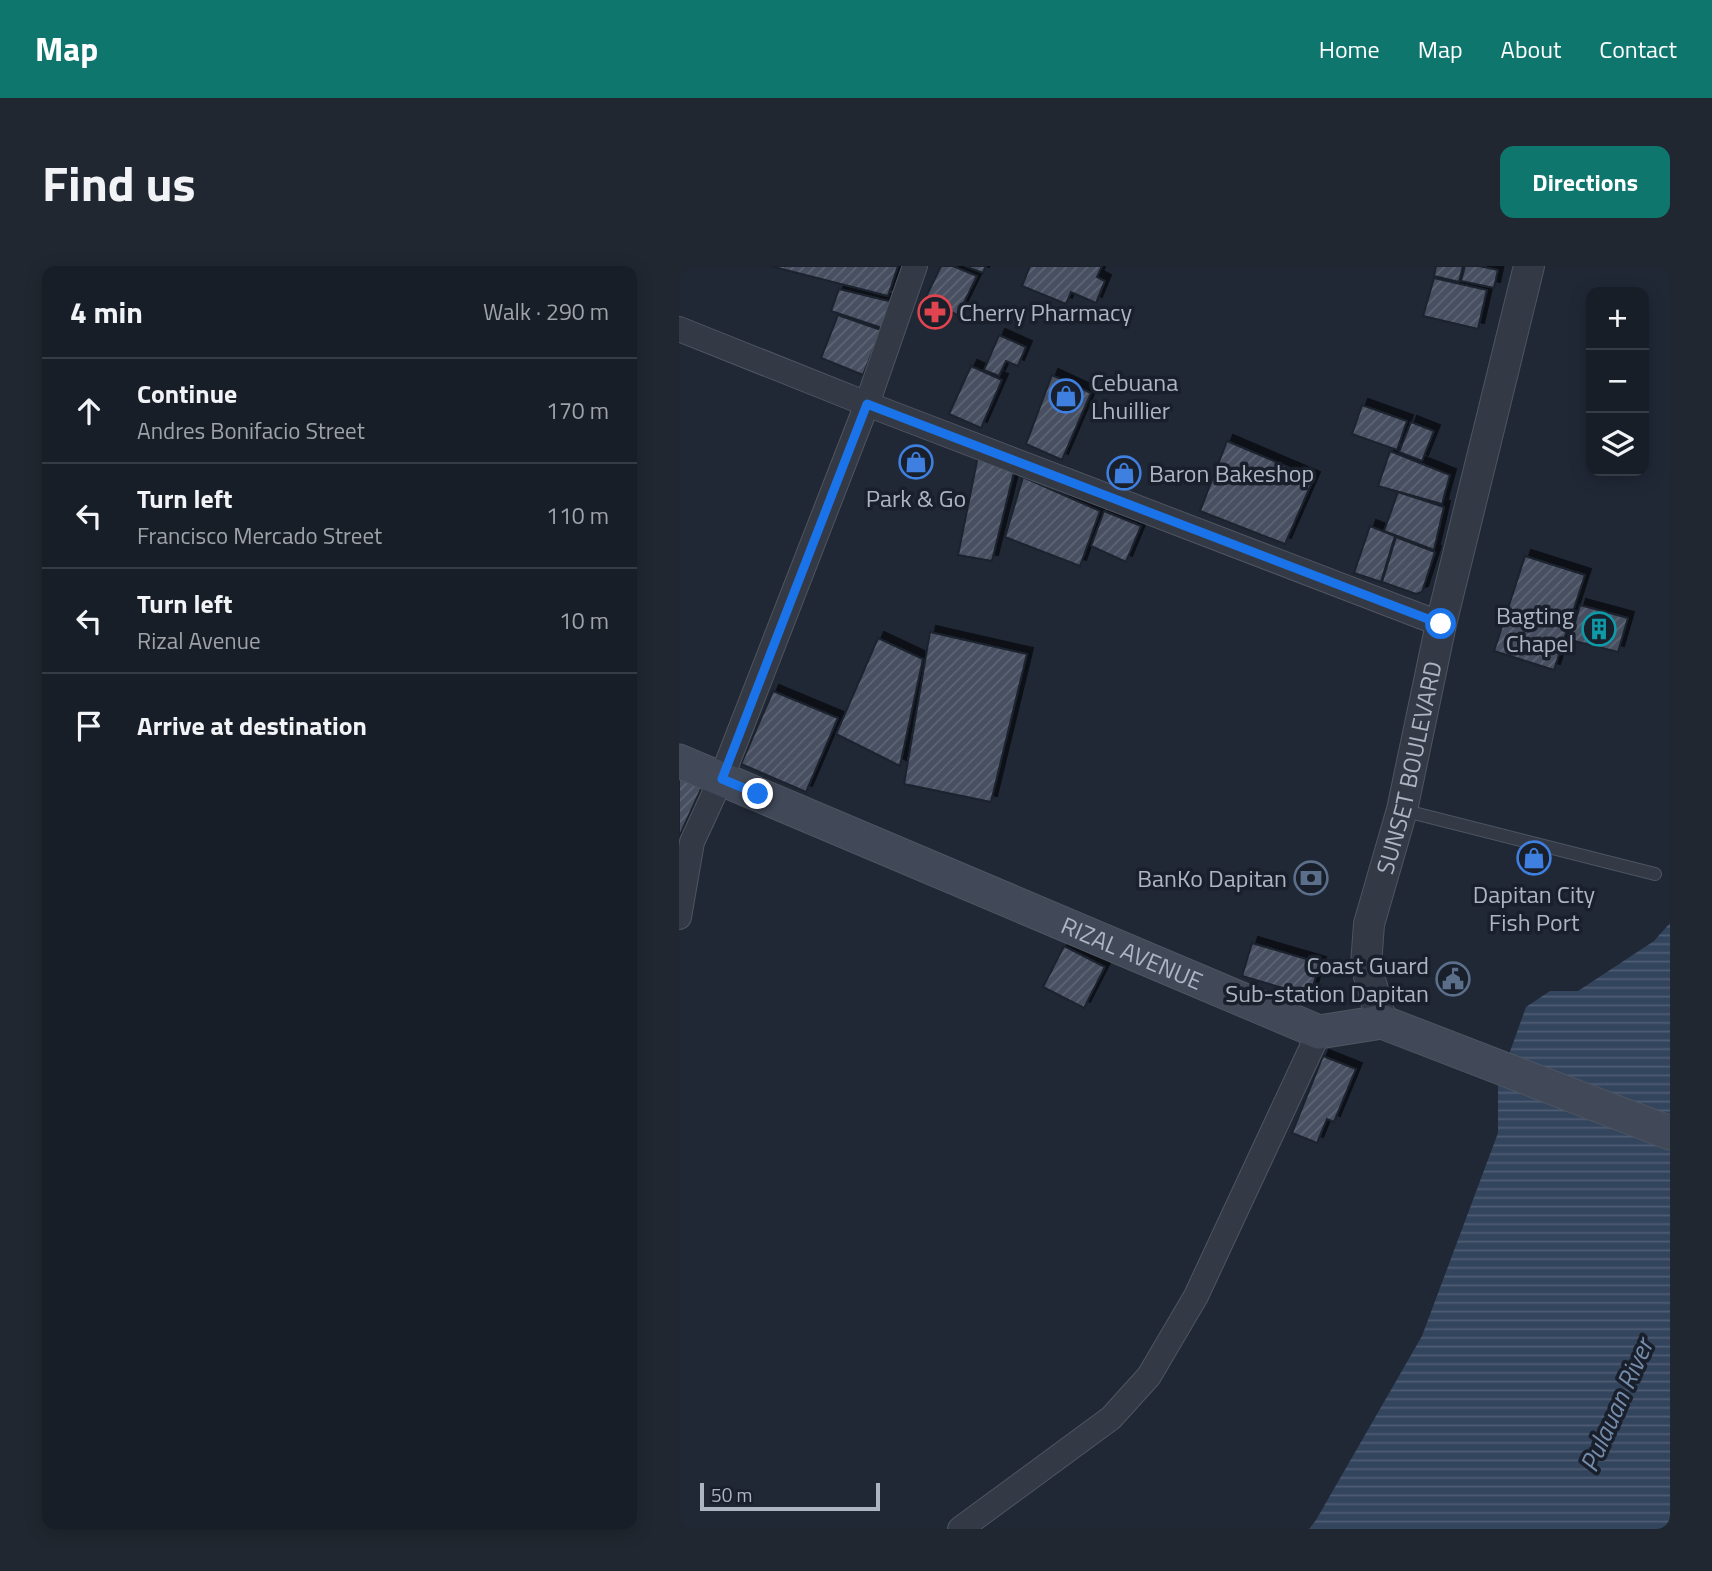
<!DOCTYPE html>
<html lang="en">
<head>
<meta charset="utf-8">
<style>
	body { margin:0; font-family:"Titillium Web",sans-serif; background:#212730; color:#f1f3f6 }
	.controls { position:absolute; right:21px; top:21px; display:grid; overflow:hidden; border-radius:14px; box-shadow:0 4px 18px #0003 }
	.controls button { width:63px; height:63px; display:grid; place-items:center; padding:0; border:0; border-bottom:2px solid #363c45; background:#181e28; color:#f1f3f6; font:35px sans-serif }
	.scale { position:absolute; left:21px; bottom:18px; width:180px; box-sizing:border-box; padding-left:7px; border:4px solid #adb5c3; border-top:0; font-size:19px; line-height:24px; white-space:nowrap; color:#adb5c3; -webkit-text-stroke:5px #19202b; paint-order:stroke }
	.stop { position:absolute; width:21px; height:21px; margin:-16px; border:5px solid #1a73e8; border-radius:50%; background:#fff }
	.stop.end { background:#1a73e8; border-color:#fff; box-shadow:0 2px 7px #0008 }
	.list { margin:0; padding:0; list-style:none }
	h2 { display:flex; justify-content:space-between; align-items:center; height:91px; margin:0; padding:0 28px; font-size:30px }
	h2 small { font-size:23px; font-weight:400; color:#9fa2a8 }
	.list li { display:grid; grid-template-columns:46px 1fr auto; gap:21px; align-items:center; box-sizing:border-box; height:105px; padding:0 28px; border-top:2px solid #363c45 }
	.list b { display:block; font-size:26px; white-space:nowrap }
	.list p { margin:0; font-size:23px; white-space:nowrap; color:#9fa2a8 }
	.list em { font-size:23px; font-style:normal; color:#9fa2a8 }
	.icon { flex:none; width:38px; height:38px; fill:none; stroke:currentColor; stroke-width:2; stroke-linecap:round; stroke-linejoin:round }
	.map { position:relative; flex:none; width:991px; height:1263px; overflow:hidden; border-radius:14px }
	header { display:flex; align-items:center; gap:42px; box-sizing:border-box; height:98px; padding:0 35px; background:#0f766e; color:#fff }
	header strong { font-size:33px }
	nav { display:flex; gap:38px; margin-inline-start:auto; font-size:24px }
	.intro { display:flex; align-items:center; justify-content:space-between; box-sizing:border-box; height:168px; padding:0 42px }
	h1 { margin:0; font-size:49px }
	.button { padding:18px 32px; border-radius:14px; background:#0f766e; color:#fff; font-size:24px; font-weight:700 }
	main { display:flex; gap:42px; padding:0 42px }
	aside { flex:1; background:#181e28; border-radius:14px; box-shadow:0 4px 18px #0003 }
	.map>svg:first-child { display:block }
	.water { fill:url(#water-rules) }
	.building { fill:url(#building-hatch); stroke:#1b222d; stroke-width:2; filter:url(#shadow) }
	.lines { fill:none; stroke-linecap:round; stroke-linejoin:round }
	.service-casing { stroke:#4e5561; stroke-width:14 }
	.minor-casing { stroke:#4e5561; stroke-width:26 }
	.tertiary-casing { stroke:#4e5561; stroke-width:32 }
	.secondary-casing { stroke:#4e5561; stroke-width:35 }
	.service { stroke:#333a46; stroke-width:12 }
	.minor { stroke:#333a46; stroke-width:24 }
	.tertiary { stroke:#333a46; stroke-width:30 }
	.secondary { stroke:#414959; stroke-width:33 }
	.route { stroke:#1a73e8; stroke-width:9 }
	.labels { text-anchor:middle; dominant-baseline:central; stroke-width:7; stroke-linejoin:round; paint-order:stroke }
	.poi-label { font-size:24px; fill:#adb5c3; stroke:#19202b; text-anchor:start }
	.street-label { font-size:24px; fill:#adb5c3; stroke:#19202b }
	.water-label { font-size:26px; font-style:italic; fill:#758bab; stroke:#19202b }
</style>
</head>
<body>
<header>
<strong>Map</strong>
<nav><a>Home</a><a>Map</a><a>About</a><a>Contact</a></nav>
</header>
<div class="intro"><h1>Find us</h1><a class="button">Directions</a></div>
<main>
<aside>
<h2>4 min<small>Walk · 290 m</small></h2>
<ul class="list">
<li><svg class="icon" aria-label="ahead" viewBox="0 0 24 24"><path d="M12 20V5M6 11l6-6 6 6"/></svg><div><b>Continue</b><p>Andres Bonifacio Street</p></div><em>170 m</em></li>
<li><svg class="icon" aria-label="left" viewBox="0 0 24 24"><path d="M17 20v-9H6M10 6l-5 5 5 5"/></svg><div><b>Turn left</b><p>Francisco Mercado Street</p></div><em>110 m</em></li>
<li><svg class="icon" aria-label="left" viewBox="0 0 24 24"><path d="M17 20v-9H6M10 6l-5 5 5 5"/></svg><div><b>Turn left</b><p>Rizal Avenue</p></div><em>10 m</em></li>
<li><svg class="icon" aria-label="arrive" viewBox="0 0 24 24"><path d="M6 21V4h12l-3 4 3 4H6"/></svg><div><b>Arrive at destination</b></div></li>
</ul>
</aside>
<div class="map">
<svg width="991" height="1263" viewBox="0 0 991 1263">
	<defs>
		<pattern id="water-rules" width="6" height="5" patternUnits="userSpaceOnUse" patternTransform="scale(1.75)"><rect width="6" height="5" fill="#33445d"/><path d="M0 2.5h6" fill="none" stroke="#4e5d73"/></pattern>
		<pattern id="building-hatch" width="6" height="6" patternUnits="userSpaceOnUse" patternTransform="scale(1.75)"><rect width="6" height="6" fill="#464f60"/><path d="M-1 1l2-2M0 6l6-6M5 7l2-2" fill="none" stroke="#5e6675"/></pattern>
		<filter id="shadow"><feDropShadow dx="6" dy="-6" stdDeviation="0" flood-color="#0009"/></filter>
	</defs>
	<rect width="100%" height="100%" fill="#202836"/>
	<path class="water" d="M 991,657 L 991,1263 L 630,1263 L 637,1254 L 743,1070 L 819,867 L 819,819 L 847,741 L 871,725 L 899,725 L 975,675 Z"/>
	<g class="building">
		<path d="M 91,0 L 219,0 L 209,30 Z"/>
		<path d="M 262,0 L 274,0 L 298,10 L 279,49 L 245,35 Z"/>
		<path d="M 286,0 L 307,0 L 304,7 Z"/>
		<path d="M 351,0 L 423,0 L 418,11 L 426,15 L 417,37 L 392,26 L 387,38 L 343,20 Z"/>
		<path d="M 757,0 L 784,0 L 780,16 L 755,10 Z"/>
		<path d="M 786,0 L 800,0 L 819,4 L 815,22 L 782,15 Z"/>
		<path d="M 755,12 L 808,24 L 799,63 L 744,50 Z"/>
		<path d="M 160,23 L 214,36 L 203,62 L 152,45 Z"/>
		<path d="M 159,49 L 202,64 L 184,109 L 142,92 Z"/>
		<path d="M 320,69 L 347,81 L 339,100 L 327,95 L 320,110 L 305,104 Z"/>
		<path d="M 292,100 L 323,114 L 302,162 L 270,148 Z"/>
		<path d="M 373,109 L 412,127 L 383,194 L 347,178 Z"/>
		<path d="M 683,139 L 728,155 L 718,184 L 673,168 Z"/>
		<path d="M 732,156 L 755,165 L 743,195 L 720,186 Z"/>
		<path d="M 548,175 L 635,212 L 606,278 L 521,245 Z"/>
		<path d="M 711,185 L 771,209 L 763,238 L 699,220 Z"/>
		<path d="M 299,190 L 335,206 L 313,295 L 279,289 Z"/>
		<path d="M 344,211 L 421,245 L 401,300 L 326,271 Z"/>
		<path d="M 719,226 L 765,241 L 755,284 L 705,265 Z"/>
		<path d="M 425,245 L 462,260 L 447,296 L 412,280 Z"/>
		<path d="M 691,260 L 716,270 L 702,316 L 675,307 Z"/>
		<path d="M 717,271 L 756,286 L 743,326 L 737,328 L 703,316 Z"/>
		<path d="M 846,290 L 906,309 L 875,404 L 815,385 Z"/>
		<path d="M 901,339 L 949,352 L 939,386 L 891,374 Z"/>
		<path d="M 251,366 L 348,388 L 312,536 L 225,518 Z"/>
		<path d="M 199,372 L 244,393 L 221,500 L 157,468 Z"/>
		<path d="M 94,425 L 159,452 L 127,526 L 62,498 Z"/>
		<path d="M 0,510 L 23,521 L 0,571 Z"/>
		<path d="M 573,677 L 641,697 L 631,730 L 563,710 Z"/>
		<path d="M 385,680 L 426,701 L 405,742 L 364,721 Z"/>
		<path d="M 644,790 L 677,803 L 655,856 L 648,853 L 638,877 L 613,867 Z"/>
	</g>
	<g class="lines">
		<defs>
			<path id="service" d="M 723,544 L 976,608"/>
			<g id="minor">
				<path d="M 0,63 L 188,138 L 762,358"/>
				<path d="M 0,651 L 13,576 L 42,513 L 188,138 L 236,0"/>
				<path d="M 281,1263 L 432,1152 L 470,1110 L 517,1030 L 640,766"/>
			</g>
			<g id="tertiary">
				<path id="s1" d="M 703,756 L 687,699 L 690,658 L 723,544 L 762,358 L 850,0"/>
			</g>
			<g id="secondary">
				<path id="s2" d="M 0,495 L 640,766 L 703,756 L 991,867"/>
			</g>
		</defs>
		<use href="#service" class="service-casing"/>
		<use href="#minor" class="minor-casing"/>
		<use href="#tertiary" class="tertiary-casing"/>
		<use href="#secondary" class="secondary-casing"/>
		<use href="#service" class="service"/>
		<use href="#minor" class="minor"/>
		<use href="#tertiary" class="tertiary"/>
		<use href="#secondary" class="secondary"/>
	</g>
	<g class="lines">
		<path class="route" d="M 79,528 L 43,513 L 188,138 L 762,358"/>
	</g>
	<defs>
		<symbol id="pharmacy-ring" viewBox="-11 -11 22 22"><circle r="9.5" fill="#19202b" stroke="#e0444e" stroke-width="1.5"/><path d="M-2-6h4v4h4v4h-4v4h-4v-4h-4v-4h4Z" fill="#e0444e"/></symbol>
		<symbol id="shop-ring" viewBox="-11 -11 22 22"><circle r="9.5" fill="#19202b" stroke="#3f7fe0" stroke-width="1.5"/><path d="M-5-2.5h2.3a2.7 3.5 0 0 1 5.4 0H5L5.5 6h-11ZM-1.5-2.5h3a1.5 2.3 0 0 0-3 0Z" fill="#3f7fe0"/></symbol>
		<symbol id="building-ring" viewBox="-11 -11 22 22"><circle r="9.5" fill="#19202b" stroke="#0f9aa8" stroke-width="1.5"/><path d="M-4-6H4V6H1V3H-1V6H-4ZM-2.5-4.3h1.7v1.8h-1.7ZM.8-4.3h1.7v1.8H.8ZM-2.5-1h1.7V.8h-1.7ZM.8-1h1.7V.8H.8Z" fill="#0f9aa8"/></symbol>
		<symbol id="bank-ring" viewBox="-11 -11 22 22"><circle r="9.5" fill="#19202b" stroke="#5c6f8a" stroke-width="1.5"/><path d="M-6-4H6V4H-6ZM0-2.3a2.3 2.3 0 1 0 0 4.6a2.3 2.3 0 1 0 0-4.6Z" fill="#5c6f8a"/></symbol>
		<symbol id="civic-ring" viewBox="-11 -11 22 22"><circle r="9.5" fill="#19202b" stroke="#5c6f8a" stroke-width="1.5"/><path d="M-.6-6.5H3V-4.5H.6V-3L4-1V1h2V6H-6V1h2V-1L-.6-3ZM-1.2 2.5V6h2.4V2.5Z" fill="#5c6f8a"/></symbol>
	</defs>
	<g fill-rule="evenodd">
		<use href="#pharmacy-ring" x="237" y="27" width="38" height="38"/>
		<use href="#shop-ring" x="368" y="111" width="38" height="38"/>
		<use href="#shop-ring" x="218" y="177" width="38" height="38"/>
		<use href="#shop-ring" x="426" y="188" width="38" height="38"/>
		<use href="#building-ring" x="901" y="344" width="38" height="38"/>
		<use href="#shop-ring" x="836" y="573" width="38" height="38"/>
		<use href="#bank-ring" x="613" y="593" width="38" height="38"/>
		<use href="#civic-ring" x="755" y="694" width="38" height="38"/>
	</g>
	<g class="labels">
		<g class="poi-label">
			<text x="280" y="46">Cherry Pharmacy</text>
			<text x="412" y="116">Cebuana<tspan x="412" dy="28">Lhuillier</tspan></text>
			<text x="470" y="207">Baron Bakeshop</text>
			<text x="237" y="232" text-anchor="middle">Park &amp; Go</text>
			<text x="895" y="349" text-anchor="end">Bagting<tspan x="895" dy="28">Chapel</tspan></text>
			<text x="608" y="612" text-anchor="end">BanKo Dapitan</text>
			<text x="855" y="628" text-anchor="middle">Dapitan City<tspan x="855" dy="28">Fish Port</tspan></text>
			<text x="750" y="699" text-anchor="end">Coast Guard<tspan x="750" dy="28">Sub-station Dapitan</tspan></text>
		</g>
		<g class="street-label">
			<text stroke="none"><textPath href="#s1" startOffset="262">SUNSET BOULEVARD</textPath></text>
			<text stroke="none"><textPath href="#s2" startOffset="492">RIZAL AVENUE</textPath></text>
		</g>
		<g class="water-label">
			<text transform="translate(937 1139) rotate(-66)">Pulauan River</text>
		</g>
	</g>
</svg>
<div class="controls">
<button>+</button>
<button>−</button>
<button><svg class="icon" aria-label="layers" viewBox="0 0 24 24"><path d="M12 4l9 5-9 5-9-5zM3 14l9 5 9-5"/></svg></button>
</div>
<div class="scale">50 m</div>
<div class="stop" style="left:762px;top:358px"></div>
<div class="stop end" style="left:79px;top:528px"></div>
</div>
</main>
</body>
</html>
